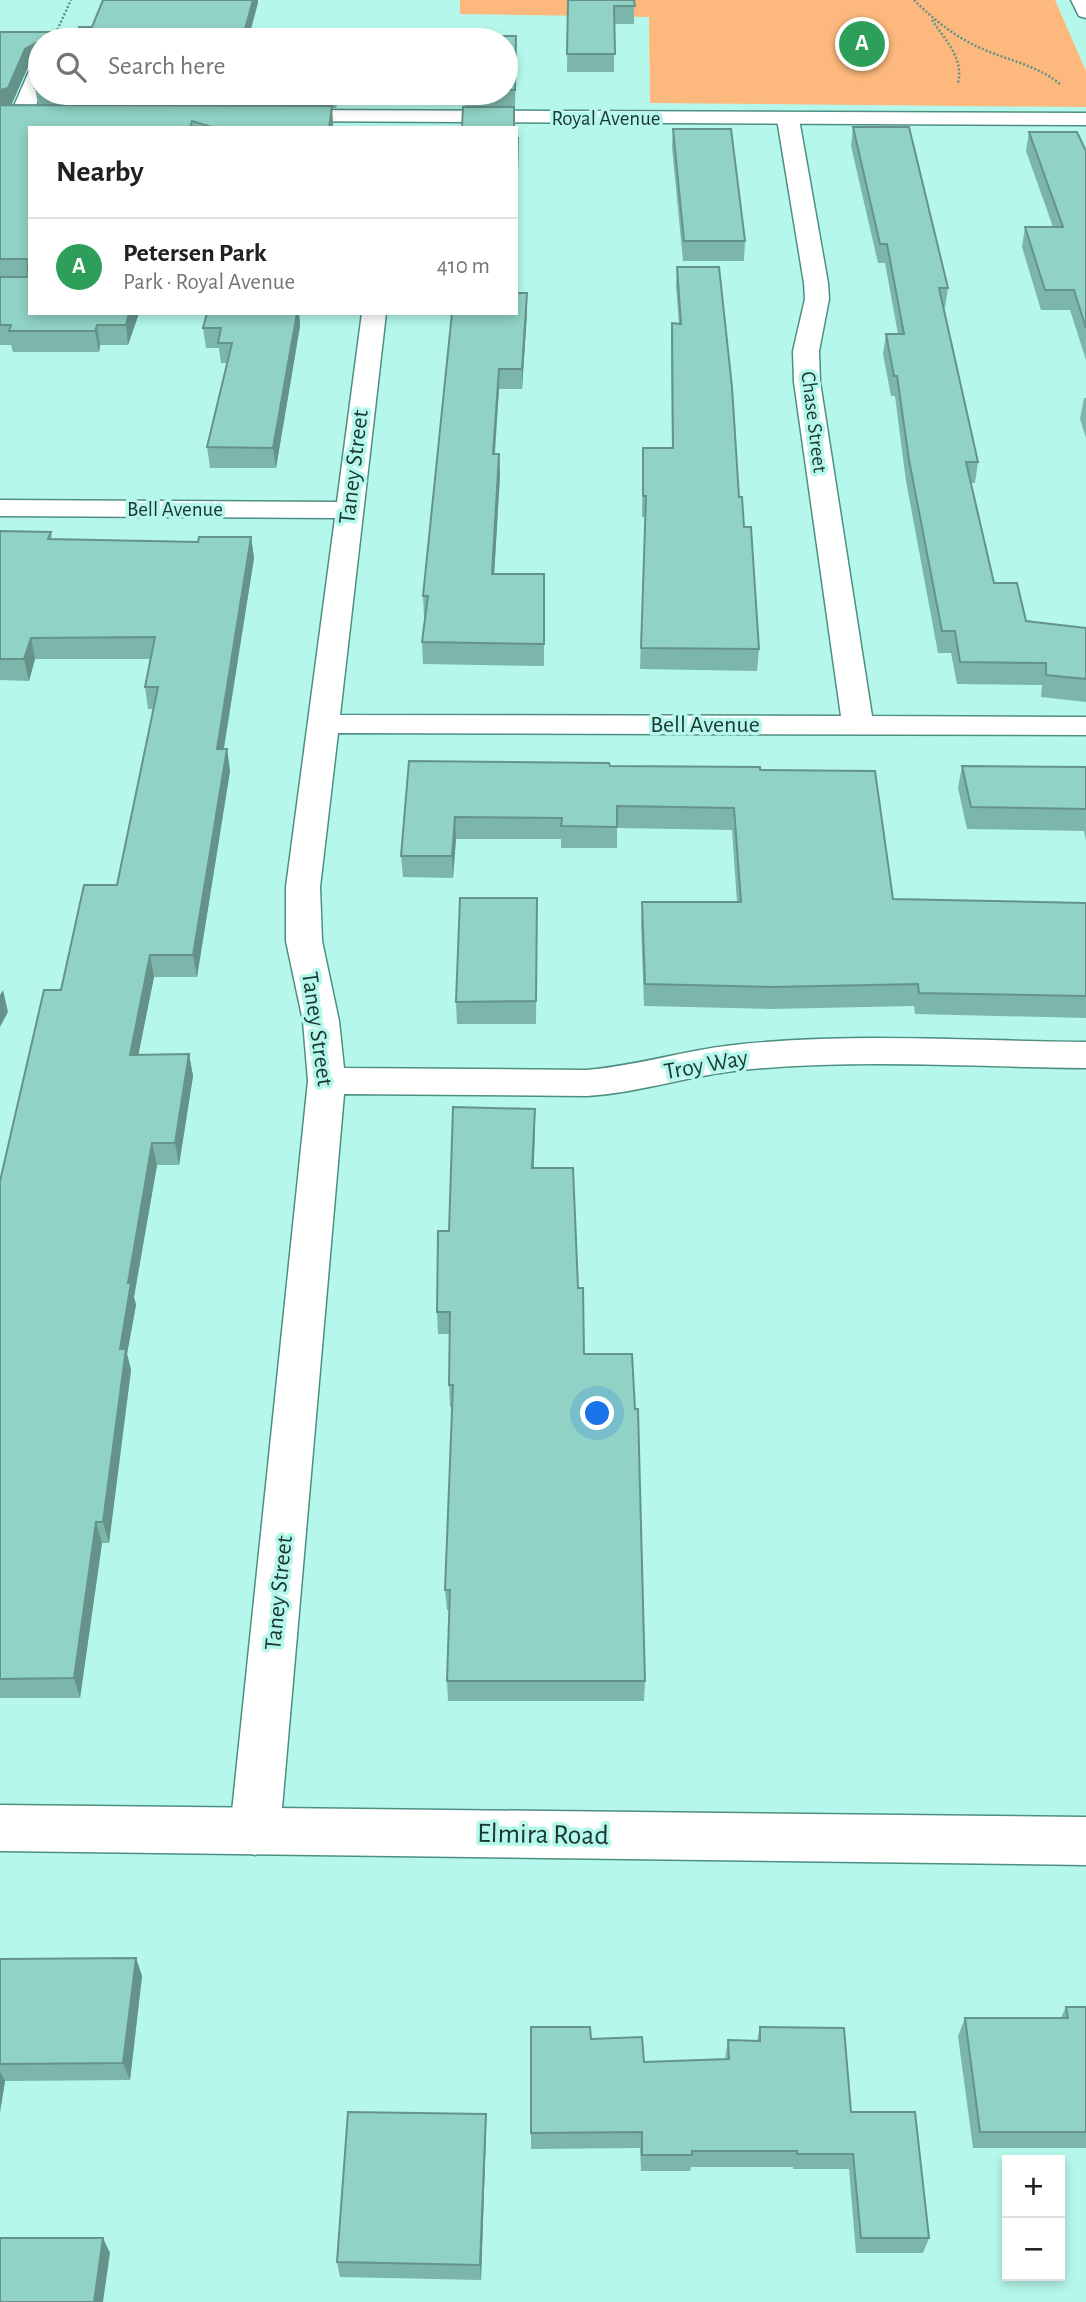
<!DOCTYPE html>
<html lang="en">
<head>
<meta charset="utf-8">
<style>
	body { margin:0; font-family:"Alegreya Sans",sans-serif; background:#f2f2f2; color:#202124 }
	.controls { position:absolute; right:21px; bottom:21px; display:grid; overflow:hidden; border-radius:0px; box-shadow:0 4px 10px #0003 }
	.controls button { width:63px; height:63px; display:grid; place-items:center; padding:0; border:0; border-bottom:2px solid #e0e0e0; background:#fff; color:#202124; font:35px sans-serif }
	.you { position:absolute; left:598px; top:1414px; width:24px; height:24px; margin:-18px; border:5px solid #fff; border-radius:50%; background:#1a73e8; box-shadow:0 0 0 10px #1a73e833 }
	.badge { display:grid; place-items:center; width:46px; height:46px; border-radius:50%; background:#b72b63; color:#fff; font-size:23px; font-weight:700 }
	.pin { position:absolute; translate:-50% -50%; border:4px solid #fff; box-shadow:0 2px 7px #0006 }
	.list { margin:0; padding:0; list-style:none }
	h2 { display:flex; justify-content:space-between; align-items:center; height:91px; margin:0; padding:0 28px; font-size:30px }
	h2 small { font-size:23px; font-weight:400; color:#757577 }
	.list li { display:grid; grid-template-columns:46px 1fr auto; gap:21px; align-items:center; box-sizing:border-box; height:98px; padding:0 28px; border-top:2px solid #e0e0e0 }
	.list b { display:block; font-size:26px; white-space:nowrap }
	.list p { margin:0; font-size:23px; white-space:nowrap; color:#757577 }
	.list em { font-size:23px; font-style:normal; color:#757577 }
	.icon { flex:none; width:38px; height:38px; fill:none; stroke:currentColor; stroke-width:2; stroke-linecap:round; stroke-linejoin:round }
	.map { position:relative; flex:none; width:1086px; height:2302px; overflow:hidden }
	.search { position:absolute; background:#fff; box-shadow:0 4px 10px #0003; left:28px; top:28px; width:490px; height:77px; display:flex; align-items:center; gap:18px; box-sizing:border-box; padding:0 24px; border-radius:38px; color:#757577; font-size:26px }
	.panel { position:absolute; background:#fff; box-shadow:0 4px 10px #0003; left:28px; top:126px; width:490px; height:189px; border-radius:0px }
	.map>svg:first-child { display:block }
	.green { fill:#fdb97d }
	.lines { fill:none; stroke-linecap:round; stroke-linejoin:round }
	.minor-casing { stroke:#4e8e83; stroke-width:3 }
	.tertiary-casing { stroke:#4e8e83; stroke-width:3 }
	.path { stroke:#639289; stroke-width:2.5; stroke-dasharray:2 2; stroke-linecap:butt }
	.minor { fill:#fff; fill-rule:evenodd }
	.tertiary { fill:#fff; fill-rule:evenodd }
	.wall { fill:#7cb5a9; fill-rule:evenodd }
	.shaded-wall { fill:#65938a }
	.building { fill:#90d2c5; stroke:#65938a; stroke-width:2 }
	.labels { text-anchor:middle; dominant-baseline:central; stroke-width:7; stroke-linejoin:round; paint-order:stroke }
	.far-street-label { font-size:21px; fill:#1b3732; stroke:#b5f8eb }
	.street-label { font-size:24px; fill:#1b3732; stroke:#b5f8eb }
	.near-street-label { font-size:28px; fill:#1b3732; stroke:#b5f8eb }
</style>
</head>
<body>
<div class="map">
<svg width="1086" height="2302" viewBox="0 0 1086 2302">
	<rect width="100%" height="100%" fill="#b5f8eb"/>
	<path class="green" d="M 460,0 L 1055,0 L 1086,71 L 1086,107 L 650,103 L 649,17 L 460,14 Z"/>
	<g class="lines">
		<defs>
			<g id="minor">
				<path d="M 40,63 C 41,84 41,101 29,120 L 13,120 L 10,115 L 30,69 L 33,65 Z"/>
				<path d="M 788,113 L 796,114 L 799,119 L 828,283 L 829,299 L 819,351 L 820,382 L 872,716 L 1086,717 L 1086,735 L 338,733 L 320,887 L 322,941 L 339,1021 L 344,1068 L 587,1070 C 637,1066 685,1050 734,1045 C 850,1032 970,1041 1086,1042 L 1086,1068 C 971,1067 848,1058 734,1071 C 684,1077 637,1093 587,1096 L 344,1094 L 280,1831 L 273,1848 L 255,1855 L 237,1848 L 230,1831 L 308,1081 L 303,1021 L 286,941 L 286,887 L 335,518 L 0,516 L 0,500 L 337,502 L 362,313 L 386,313 L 340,715 L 841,716 L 794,382 L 793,351 L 805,299 L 804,283 L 777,119 L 780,114 Z"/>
			</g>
			<g id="tertiary">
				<path d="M 1071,0 L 1086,0 L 1086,18 L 1079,16 Z"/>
				<path d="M 282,110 L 1086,113 L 1086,125 L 274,121 L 271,116 L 274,111 Z"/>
				<path d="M 0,1805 L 1086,1817 L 1086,1865 L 0,1851 Z"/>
			</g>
		</defs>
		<use href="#minor" class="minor-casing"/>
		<use href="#tertiary" class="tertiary-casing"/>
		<g class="path">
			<path d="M 914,0 C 935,21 958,39 985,50 C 1011,61 1038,66 1060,84"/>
			<path d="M 932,20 C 945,40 964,58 958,83"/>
			<path d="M 54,37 L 71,0"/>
		</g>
		<use href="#minor" class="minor"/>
		<use href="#tertiary" class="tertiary"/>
	</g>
	<g class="wall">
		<path d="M 103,0 L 258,0 L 258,3 L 40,40 L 40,93 L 339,93 L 336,108 L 332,108 L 333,128 L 30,128 L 30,313 L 139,313 L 128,345 L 100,345 L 99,352 L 13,352 L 11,345 L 0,345 L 0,32 L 78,32 L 92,27 ZM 39,60 L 35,88 L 38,105 L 11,105 L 28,67 Z"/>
		<path d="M 568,0 L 634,0 L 634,24 L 614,24 L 614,72 L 567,72 Z"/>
		<path d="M 516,36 L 515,108 L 465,107 L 464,93 L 506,93 L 506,40 Z"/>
		<path d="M 853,127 L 948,288 L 945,308 L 944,308 L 978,462 L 975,483 L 970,483 L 994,583 L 1026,621 L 1086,628 L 1086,702 L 1041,697 L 1042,685 L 957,684 L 951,653 L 938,653 L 906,481 L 895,396 L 891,396 L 883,354 L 886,334 L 898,334 L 885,263 L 878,263 L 851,146 Z"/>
		<path d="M 673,129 L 745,241 L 744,261 L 683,261 L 672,147 Z"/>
		<path d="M 1029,132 L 1086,151 L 1086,360 L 1070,310 L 1041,310 L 1022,247 L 1025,227 L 1053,227 L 1026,151 Z"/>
		<path d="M 677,267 L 739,497 L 744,527 L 759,649 L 757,671 L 640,669 L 645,517 L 642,517 L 643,448 L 672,448 L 671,343 L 672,323 L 679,324 L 676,286 Z"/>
		<path d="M 207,313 L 299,313 L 300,326 L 276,468 L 210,468 L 207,447 L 227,363 L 221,363 L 219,348 L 206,348 L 203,328 Z"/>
		<path d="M 452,313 L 527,313 L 522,389 L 499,389 L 495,454 L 499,454 L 500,475 L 494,574 L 544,574 L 544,666 L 423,664 L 422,642 L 425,617 L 424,617 L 423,596 Z"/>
		<path d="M 1084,398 L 1086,398 L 1086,438 L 1080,419 Z"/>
		<path d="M 0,531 L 51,532 L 52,539 L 198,542 L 251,537 L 254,558 L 224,749 L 227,749 L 230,771 L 197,977 L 154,977 L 138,1055 L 189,1054 L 193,1076 L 179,1165 L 157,1165 L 134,1297 L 136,1305 L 127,1354 L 131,1370 L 109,1543 L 102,1543 L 80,1698 L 0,1698 L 0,1181 L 61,990 L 117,885 L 153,709 L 148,709 L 145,687 L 150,659 L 35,659 L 29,681 L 0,680 Z"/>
		<path d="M 409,761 L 760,770 L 893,899 L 1086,903 L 1086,1018 L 915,1014 L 914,1006 L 770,1009 L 644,1006 L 641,924 L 642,902 L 737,902 L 732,830 L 617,828 L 617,848 L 561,848 L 561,839 L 456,839 L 453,878 L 403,877 L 401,856 Z"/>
		<path d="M 962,766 L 1086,767 L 1086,841 L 1084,831 L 967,829 L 958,788 Z"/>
		<path d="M 537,898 L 536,1024 L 457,1024 L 456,1002 Z"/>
		<path d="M 535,1131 L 533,1168 L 578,1288 L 584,1354 L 645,1681 L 644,1701 L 448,1701 L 447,1681 L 449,1610 L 447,1610 L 445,1590 L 452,1407 L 450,1407 L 449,1385 L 450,1334 L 438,1334 L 437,1312 L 449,1231 Z"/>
		<path d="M 136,1958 L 142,1976 L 130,2080 L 5,2081 L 0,2112 L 0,1959 Z"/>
		<path d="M 1066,2007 L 1086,2007 L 1086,2148 L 973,2148 L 958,2036 L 965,2018 L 1061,2018 Z"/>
		<path d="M 531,2027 L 644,2062 L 725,2059 L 728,2040 L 757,2041 L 760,2027 L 851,2112 L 929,2238 L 923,2253 L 856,2253 L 849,2169 L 793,2169 L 793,2167 L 691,2167 L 690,2171 L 641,2171 L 640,2148 L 531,2149 Z"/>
		<path d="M 486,2131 L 481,2280 L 340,2277 L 337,2262 Z"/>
	</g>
	<g class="shaded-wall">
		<path d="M 253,0 L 258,0 L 258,3 L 248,40 L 242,40 Z"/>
		<path d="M 36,43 L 39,60 L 28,67 L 11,106 L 0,108 L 0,90 L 25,49 Z"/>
		<path d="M 335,93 L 339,93 L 336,108 Z"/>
		<path d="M 332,106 L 333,128 L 329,128 Z"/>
		<path d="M 518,157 L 517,225 L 516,238 L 516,216 Z"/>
		<path d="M 527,293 L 527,313 L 522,389 L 522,369 Z"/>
		<path d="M 129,313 L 139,313 L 128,345 L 126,325 Z"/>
		<path d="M 297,313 L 299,313 L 300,326 L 276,468 L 273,448 Z"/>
		<path d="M 97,325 L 100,345 L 99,352 L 95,331 Z"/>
		<path d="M 499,369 L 499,389 L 493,474 L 493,454 Z"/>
		<path d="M 499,454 L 500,475 L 493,595 L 492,574 Z"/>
		<path d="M 251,537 L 254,558 L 220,771 L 217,749 Z"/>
		<path d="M 31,638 L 35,659 L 29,681 L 24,659 Z"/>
		<path d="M 227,749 L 230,771 L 197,977 L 193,955 Z"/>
		<path d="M 455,817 L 456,839 L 453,878 L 452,856 Z"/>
		<path d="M 150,955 L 154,977 L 134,1077 L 130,1055 Z"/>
		<path d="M 3,990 L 8,1012 L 0,1027 L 0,995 Z"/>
		<path d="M 189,1054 L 193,1076 L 179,1165 L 175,1143 Z"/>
		<path d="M 535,1109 L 535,1131 L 533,1190 L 532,1168 Z"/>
		<path d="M 152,1143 L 157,1165 L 134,1297 L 136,1305 L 127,1354 L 131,1370 L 109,1543 L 103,1522 L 120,1349 L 128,1283 Z"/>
		<path d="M 96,1522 L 102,1543 L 80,1698 L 74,1678 Z"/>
		<path d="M 136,1958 L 142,1976 L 130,2080 L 123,2063 Z"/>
		<path d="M 0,2071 L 5,2081 L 0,2112 Z"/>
		<path d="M 486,2114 L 486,2131 L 481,2280 L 480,2265 Z"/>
		<path d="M 103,2238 L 110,2253 L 103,2302 L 94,2302 Z"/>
	</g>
	<g class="building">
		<path d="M 103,0 L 253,0 L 242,40 L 40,40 L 40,88 L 35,88 L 40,60 L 40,45 L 36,43 L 25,49 L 8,88 L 0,90 L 0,32 L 78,32 L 79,27 L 92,27 Z"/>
		<path d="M 568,0 L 634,0 L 635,6 L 614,6 L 615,54 L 567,54 Z"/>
		<path d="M 467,36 L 516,36 L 515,90 L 506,90 L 506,40 L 467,40 Z"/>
		<path d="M 0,105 L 332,106 L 329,128 L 215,128 L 192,121 L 190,128 L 30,128 L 30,313 L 129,313 L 126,325 L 97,325 L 95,331 L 9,331 L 11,325 L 0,325 L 0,277 L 28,277 L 28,259 L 0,259 Z"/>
		<path d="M 463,107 L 514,107 L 514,128 L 462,128 Z"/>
		<path d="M 853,127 L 909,127 L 948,288 L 939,288 L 978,462 L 966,462 L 994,583 L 1017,583 L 1026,621 L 1086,628 L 1086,679 L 1046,675 L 1046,663 L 960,662 L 955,631 L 942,631 L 909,460 L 897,376 L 894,376 L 886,334 L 904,334 L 887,244 L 880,244 Z"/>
		<path d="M 673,129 L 731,129 L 745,241 L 684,241 Z"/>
		<path d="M 1029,132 L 1077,132 L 1086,151 L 1086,328 L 1074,290 L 1045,290 L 1025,227 L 1063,227 Z"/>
		<path d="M 516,138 L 518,138 L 516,216 Z"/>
		<path d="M 677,267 L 719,267 L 732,387 L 739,497 L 742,497 L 744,527 L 751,527 L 759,649 L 641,648 L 646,496 L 643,496 L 643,448 L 673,448 L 672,323 L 681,324 Z"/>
		<path d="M 516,293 L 527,293 L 522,369 L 499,369 L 493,454 L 499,454 L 492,574 L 544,574 L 544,644 L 422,642 L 428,596 L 423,596 L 452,313 L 516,313 Z"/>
		<path d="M 207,313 L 297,313 L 273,448 L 207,447 L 232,343 L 218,343 L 221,328 L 203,328 Z"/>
		<path d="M 0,531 L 51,532 L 48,539 L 198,542 L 199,537 L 251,537 L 217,749 L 227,749 L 193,955 L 150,955 L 130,1055 L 189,1054 L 175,1143 L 152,1143 L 128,1283 L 131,1283 L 120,1349 L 126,1349 L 103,1522 L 96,1522 L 74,1678 L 0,1679 L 0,1181 L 44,990 L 61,990 L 84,885 L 117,885 L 158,687 L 145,687 L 155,637 L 31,638 L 24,659 L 0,659 Z"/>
		<path d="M 409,761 L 609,763 L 610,766 L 760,767 L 760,770 L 875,771 L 893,899 L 1086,903 L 1086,996 L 919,993 L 918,984 L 772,987 L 645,984 L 642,902 L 741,902 L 734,808 L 617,806 L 617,827 L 561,826 L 562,818 L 455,817 L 452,856 L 401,856 Z"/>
		<path d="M 962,766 L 1086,767 L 1086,809 L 971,807 Z"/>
		<path d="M 460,898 L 537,898 L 536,1001 L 456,1002 Z"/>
		<path d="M 453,1107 L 535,1109 L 532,1168 L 573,1168 L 578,1288 L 583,1288 L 584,1354 L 632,1354 L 635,1409 L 638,1409 L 645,1681 L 447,1681 L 450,1590 L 445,1590 L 453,1385 L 449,1385 L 450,1312 L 437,1312 L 438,1231 L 449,1231 Z"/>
		<path d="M 136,1958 L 123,2063 L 0,2064 L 0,1959 Z"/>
		<path d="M 1066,2007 L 1086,2007 L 1086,2132 L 980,2132 L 965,2018 L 1068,2018 Z"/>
		<path d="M 531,2027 L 590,2027 L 591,2039 L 642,2037 L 644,2062 L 729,2059 L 728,2040 L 760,2041 L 760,2027 L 844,2028 L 851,2112 L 915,2112 L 929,2238 L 861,2238 L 853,2154 L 797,2154 L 797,2151 L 692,2151 L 692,2155 L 642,2155 L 642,2132 L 531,2133 Z"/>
		<path d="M 348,2112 L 486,2114 L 480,2265 L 337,2262 Z"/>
		<path d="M 0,2238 L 103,2238 L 94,2302 L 0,2302 Z"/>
	</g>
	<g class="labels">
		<g class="far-street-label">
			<text x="606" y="118">Royal Avenue</text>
			<text transform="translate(814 422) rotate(83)">Chase Street</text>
			<text x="175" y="509">Bell Avenue</text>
		</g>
		<g class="street-label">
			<text transform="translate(354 467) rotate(-83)">Taney Street</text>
			<text x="705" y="725">Bell Avenue</text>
			<text transform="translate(317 1029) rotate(82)">Taney Street</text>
			<text transform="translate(706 1065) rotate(-10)">Troy Way</text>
			<text transform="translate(279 1593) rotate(-84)">Taney Street</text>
		</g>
		<g class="near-street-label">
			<text transform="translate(543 1835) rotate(1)">Elmira Road</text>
		</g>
	</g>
</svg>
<div class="controls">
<button>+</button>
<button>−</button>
</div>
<div class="you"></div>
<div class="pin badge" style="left:862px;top:44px;background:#2e9e5b">A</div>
<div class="search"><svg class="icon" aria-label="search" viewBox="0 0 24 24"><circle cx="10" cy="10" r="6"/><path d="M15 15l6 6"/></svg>Search here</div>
<section class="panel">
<h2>Nearby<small></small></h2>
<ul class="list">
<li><span class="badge" style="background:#2e9e5b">A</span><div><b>Petersen Park</b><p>Park · Royal Avenue</p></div><em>410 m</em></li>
</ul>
</section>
</div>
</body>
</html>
